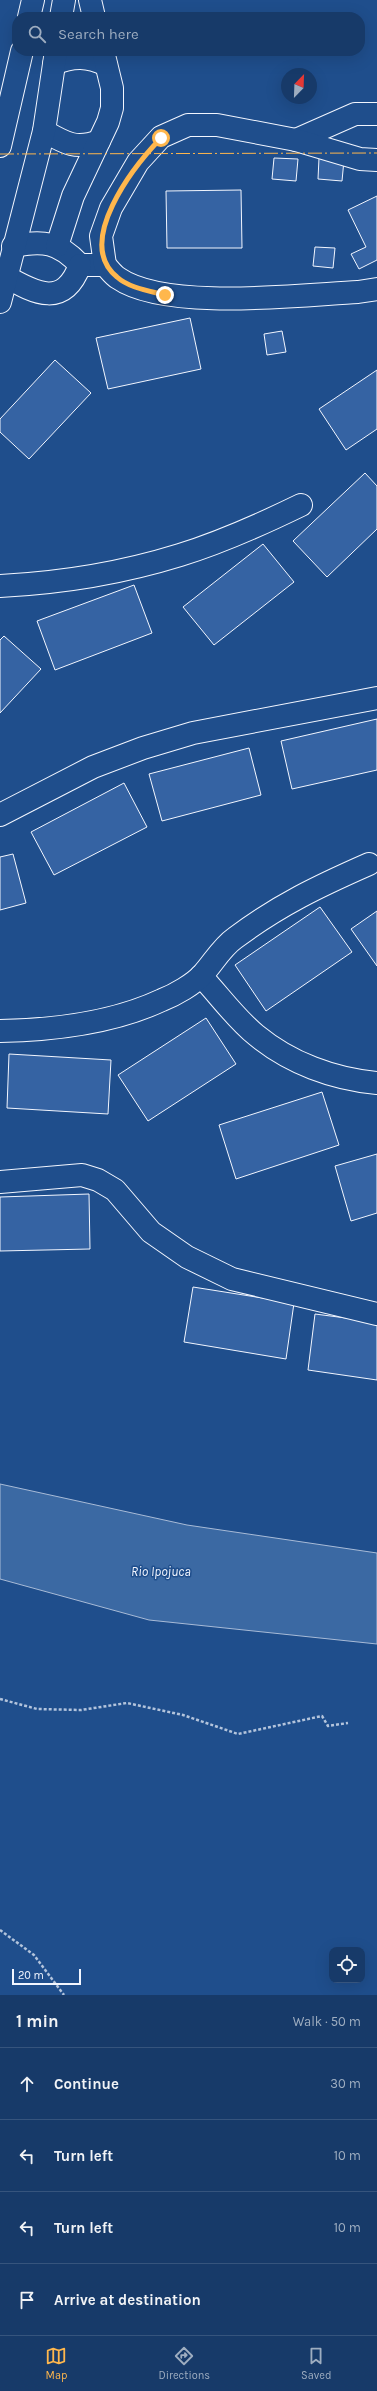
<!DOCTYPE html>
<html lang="en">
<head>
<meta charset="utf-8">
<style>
	body { margin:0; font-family:Karla,sans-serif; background:#244571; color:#f1f3f6 }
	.controls { position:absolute; right:12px; bottom:12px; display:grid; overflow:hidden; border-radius:8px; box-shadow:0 4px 16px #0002 }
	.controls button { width:36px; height:36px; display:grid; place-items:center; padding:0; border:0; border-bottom:1px solid #36547d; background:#173a69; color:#f1f3f6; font:20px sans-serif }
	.compass { position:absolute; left:281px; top:68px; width:36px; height:36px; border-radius:50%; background:#173a69; box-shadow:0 4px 16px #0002; rotate:23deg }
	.scale { position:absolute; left:12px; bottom:10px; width:69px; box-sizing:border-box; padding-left:4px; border:2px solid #f2f6ff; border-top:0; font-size:11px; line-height:14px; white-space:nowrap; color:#f2f6ff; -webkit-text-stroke:3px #1f4e8c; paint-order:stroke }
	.stop { position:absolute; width:12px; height:12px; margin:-9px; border:3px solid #ffb74d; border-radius:50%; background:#fff }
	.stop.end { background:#ffb74d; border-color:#fff; box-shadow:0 1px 4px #0008 }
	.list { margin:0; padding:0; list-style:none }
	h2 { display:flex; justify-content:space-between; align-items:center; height:52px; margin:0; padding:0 16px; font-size:17px }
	h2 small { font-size:13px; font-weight:400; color:#9eadc0 }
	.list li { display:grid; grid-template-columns:26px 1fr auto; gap:12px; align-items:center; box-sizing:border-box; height:72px; padding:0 16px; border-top:1px solid #36547d }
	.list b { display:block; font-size:15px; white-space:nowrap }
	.list em { font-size:13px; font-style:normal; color:#9eadc0 }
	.icon { flex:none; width:22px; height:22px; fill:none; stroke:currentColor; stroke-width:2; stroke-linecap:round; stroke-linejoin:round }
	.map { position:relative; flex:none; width:377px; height:1995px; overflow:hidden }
	.search { position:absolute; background:#173a69; box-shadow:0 4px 16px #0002; left:12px; right:12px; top:12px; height:44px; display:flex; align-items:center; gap:10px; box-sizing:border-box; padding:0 14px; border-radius:16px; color:#9eadc0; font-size:15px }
	.sheet { height:340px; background:#173a69 }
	nav { display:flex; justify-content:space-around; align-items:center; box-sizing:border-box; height:56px; border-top:1px solid #36547d; background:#173a69; font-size:11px; color:#9eadc0 }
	nav a { display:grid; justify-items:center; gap:2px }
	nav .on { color:#ffb74d }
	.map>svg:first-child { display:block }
	.water { fill:#3b69a3; stroke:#a8bbd7 }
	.building { fill:#3563a3; stroke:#f2f6ff }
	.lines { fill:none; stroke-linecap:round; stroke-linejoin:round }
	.minor-casing { stroke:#f2f6ff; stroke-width:24 }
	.path { stroke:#b3c4dc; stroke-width:2.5; stroke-dasharray:3 2; stroke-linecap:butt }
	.minor { stroke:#1f4e8c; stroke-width:22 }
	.power { stroke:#ffb74d; stroke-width:1; stroke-dasharray:14 3 2 3; stroke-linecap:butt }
	.route { stroke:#ffb74d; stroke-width:5 }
	.labels { text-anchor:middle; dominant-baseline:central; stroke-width:3; stroke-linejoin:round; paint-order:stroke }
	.water-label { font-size:13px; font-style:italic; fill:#f2f6ff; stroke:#1f4e8c }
</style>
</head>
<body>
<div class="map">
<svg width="377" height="1995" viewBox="0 0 377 1995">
	<rect width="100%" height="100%" fill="#1f4e8c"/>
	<path class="water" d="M 0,1484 L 187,1525 L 377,1553 L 377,1644 L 149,1620 L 0,1579 Z"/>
	<g class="building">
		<path d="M 274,158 L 298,159 L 296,181 L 272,179 Z"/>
		<path d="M 319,158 L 344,160 L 342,181 L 318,179 Z"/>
		<path d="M 241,190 L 242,248 L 167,248 L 166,191 Z"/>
		<path d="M 377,196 L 377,260 L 359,269 L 351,254 L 366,247 L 348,210 Z"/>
		<path d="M 315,247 L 335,248 L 333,268 L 313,266 Z"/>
		<path d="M 190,318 L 201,369 L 108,389 L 96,338 Z"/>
		<path d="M 282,331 L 286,352 L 267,355 L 264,334 Z"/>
		<path d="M 55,360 L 91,393 L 29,459 L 0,432 L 0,419 Z"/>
		<path d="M 377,370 L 377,429 L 346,450 L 319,409 Z"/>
		<path d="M 365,473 L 377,486 L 377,529 L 327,577 L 293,541 Z"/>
		<path d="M 263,544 L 294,582 L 214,645 L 183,607 Z"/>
		<path d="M 134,585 L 152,633 L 55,670 L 37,621 Z"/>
		<path d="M 4,636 L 41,669 L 0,713 L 0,640 Z"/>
		<path d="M 377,719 L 377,770 L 292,789 L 281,741 Z"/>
		<path d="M 249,748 L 261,795 L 162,821 L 149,774 Z"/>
		<path d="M 124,783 L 147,827 L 54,875 L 31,832 Z"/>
		<path d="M 13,854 L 26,903 L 0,910 L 0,857 Z"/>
		<path d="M 320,907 L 352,952 L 266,1011 L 235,965 Z"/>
		<path d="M 377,911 L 377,966 L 351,929 Z"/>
		<path d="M 206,1018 L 236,1064 L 148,1121 L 118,1075 Z"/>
		<path d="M 9,1054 L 111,1060 L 108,1114 L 7,1108 Z"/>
		<path d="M 322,1092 L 339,1145 L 236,1179 L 219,1125 Z"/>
		<path d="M 377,1154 L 377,1213 L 351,1221 L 335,1166 Z"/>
		<path d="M 89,1194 L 90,1249 L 0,1251 L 0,1197 Z"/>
		<path d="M 193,1287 L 294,1303 L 286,1359 L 184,1342 Z"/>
		<path d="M 315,1314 L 377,1322 L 377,1380 L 308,1370 Z"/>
	</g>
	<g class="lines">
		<defs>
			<g id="minor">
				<path d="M 90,0 L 94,17"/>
				<path d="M 29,17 L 33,0"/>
				<path d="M 61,17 L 64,0"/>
				<path d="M 54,64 C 73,56 88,56 106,65"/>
				<path d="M 44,131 C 65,143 76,150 99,141"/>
				<path d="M 296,140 L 355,114 L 377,114"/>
				<path d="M 0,146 L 22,51"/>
				<path d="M 13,246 C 43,240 59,242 80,265 L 105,265 C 109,269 113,275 118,278 C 165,311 300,295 358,292 L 377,289"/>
				<path d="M 57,246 L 73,196 L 108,122 L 112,108 L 112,88 L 103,51"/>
				<path d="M 105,265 L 101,236 L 111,208 L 138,162 L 161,137 L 188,125 L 217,125 L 296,140 L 360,159 L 377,160"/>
				<path d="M 5,276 C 36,294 64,308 80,265"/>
				<path d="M 0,302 L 44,131 L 56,51"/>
				<path d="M 0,586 C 60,583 122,573 180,555 C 222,542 262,524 301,505"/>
				<path d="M 0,815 L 93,767 L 143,748 L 193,733 L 377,698"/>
				<path d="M 201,976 C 219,995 236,1019 256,1035 C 290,1063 333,1079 377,1083"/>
				<path d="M 0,1031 C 54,1030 113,1023 162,1000 C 175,995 194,984 203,974 C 213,963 222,947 235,938 C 279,905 319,886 369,864"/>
				<path d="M 0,1182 L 82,1175 L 98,1180 L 115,1190 L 151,1232 L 187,1257 L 232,1279 L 377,1314"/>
			</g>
		</defs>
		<use href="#minor" class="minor-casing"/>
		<g class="path">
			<path d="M 0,1699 L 37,1709 L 81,1710 L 127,1703 L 183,1715 L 238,1734 L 322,1716 L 328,1726 L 348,1723"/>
			<path d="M 0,1930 L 34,1955 L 64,1995"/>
		</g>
		<use href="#minor" class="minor"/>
		<path class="power" d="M 0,154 L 377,153"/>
	</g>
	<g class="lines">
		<path class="route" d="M 161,138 C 134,166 74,242 117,277 C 129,288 150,291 165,295"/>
	</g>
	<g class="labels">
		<g class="water-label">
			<text x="161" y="1571">Rio Ipojuca</text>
		</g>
	</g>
</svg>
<div class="controls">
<button><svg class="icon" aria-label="locate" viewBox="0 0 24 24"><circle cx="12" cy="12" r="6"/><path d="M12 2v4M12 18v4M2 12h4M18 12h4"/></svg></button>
</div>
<svg class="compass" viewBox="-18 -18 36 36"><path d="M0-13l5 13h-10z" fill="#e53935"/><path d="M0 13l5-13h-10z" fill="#9eadc0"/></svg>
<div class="scale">20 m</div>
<div class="stop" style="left:161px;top:138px"></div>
<div class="stop end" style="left:165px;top:295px"></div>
<div class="search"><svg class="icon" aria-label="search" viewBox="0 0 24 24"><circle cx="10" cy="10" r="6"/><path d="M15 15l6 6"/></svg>Search here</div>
</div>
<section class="sheet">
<h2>1 min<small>Walk · 50 m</small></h2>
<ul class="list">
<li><svg class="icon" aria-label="ahead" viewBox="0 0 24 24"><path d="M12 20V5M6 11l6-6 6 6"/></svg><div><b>Continue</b></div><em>30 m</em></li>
<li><svg class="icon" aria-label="left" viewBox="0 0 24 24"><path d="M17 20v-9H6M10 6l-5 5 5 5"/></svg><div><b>Turn left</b></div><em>10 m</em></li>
<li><svg class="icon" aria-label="left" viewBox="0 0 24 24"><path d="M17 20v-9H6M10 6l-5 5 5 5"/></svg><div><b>Turn left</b></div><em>10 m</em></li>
<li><svg class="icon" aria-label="arrive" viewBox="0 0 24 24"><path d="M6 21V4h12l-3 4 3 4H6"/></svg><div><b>Arrive at destination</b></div></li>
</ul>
</section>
<nav>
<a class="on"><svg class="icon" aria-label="map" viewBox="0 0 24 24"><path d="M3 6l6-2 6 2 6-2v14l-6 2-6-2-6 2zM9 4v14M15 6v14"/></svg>Map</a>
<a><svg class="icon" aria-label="directions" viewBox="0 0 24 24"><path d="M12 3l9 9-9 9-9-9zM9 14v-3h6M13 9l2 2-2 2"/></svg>Directions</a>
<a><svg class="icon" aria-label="saved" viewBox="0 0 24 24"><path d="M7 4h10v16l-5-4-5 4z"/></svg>Saved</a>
</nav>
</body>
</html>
